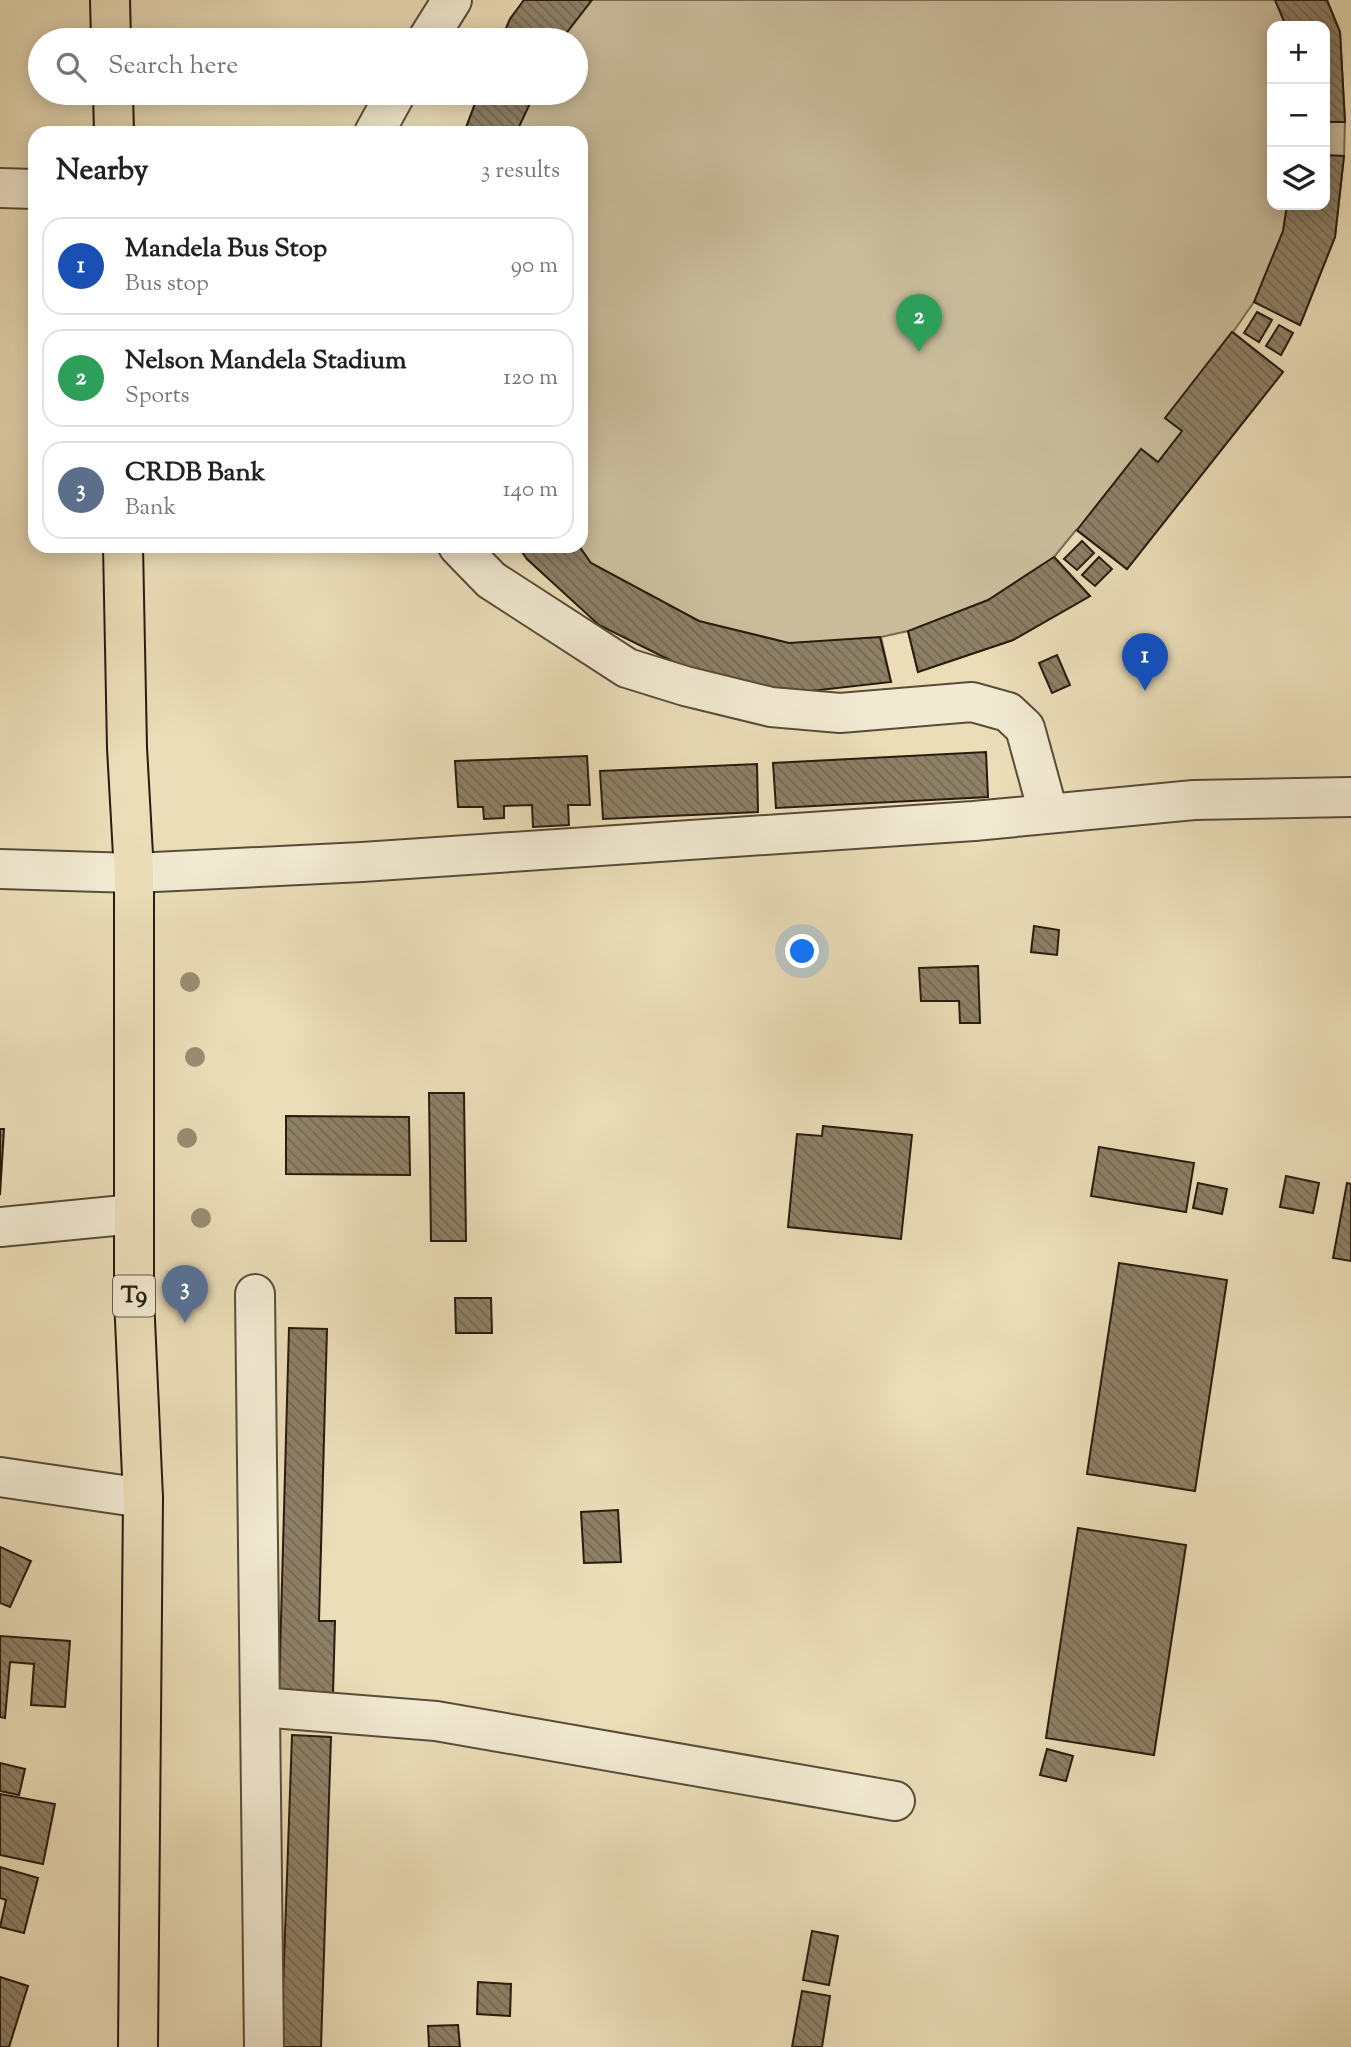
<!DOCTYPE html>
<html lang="en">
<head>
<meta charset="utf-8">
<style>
	body { margin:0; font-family:"Sorts Mill Goudy",serif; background:#f6f6f6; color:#222 }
	.controls { position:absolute; right:21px; top:21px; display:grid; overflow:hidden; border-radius:14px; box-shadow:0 4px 18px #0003 }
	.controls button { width:63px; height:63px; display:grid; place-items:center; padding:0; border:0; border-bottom:2px solid #e0e0e0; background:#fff; color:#222; font:35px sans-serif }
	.you { position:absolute; left:803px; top:952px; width:24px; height:24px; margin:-18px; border:5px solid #fff; border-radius:50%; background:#1a73e8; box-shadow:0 0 0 10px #1a73e833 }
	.badge { display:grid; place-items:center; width:46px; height:46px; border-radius:50%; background:#8f2418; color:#fff; font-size:23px; font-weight:700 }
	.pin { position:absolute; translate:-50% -58px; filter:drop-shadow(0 2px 4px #0008) }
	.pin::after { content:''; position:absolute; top:37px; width:24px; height:21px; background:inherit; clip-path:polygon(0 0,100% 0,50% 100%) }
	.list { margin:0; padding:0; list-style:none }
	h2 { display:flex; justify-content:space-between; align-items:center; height:91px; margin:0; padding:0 28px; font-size:30px }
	h2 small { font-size:23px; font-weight:400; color:#767676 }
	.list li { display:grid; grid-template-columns:46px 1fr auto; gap:21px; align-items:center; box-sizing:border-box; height:98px; margin:0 14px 14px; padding:0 14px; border:2px solid #e0e0e0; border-radius:21px }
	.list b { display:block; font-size:26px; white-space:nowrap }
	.list p { margin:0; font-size:23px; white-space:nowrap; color:#767676 }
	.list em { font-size:23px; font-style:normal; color:#767676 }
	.icon { flex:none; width:38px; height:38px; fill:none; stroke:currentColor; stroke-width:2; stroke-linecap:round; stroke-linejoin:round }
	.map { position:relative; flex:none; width:1351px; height:2047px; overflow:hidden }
	.search { position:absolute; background:#fff; box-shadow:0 4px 18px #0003; left:28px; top:28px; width:560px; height:77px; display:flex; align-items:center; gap:18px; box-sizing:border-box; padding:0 24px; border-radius:38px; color:#767676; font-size:26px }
	.panel { position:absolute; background:#fff; box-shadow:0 4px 18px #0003; left:28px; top:126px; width:560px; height:427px; border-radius:21px }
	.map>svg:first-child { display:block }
	.grass { fill:#c9bc9b; stroke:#796c54; stroke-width:2; fill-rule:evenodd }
	.building { fill:url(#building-back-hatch); stroke:#291b0e; stroke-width:2 }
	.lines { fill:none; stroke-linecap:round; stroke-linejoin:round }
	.minor-casing { stroke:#594c38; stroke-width:42 }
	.highway-casing { stroke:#291b0e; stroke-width:42 }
	.minor { stroke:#f1e9d1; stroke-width:38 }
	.highway { stroke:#eaddb8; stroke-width:38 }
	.tree { fill:#9a8d72 }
	.labels { text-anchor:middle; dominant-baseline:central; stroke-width:5; stroke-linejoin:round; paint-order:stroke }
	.shield { fill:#f1e9d1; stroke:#655948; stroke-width:2 }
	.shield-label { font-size:24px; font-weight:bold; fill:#291b0e }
</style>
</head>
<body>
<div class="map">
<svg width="1351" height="2047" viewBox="0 0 1351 2047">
	<defs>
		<pattern id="building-back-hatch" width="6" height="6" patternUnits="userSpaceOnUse" patternTransform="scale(1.75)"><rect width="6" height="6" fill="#8d8066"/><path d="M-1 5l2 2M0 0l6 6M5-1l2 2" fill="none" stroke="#736852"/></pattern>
	</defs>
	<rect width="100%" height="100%" fill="#eaddb8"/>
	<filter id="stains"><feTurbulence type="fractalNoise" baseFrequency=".00286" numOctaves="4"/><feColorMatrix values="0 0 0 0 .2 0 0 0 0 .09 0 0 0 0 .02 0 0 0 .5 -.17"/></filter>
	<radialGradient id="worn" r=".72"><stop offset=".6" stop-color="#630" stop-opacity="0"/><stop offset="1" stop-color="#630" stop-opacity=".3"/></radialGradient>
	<path class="grass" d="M 524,0 L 1327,0 L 1340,32 L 1345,122 L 1344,156 L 1335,237 L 1300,325 L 1254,302 L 1233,332 L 1283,372 L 1127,569 L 1076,530 L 1054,557 L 1090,596 L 1013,640 L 918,672 L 908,631 L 881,637 L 891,682 L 688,669 L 599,625 L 527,559 L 518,546 L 581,546 L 581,133 L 464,133 L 479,93 L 576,93 L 576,40 L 501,40 L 510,19 ZM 1272,26 L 1325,26 L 1325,205 L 1272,205 Z"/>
	<g class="building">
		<path d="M 524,0 L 592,0 L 561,40 L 501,40 L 510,19 Z"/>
		<path d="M 1275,0 L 1327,0 L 1340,32 L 1345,122 L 1325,122 L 1325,26 L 1286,26 Z"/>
		<path d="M 479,93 L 535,93 L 516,133 L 464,133 Z"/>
		<path d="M 1325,155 L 1344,156 L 1335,237 L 1300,325 L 1254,302 L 1283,231 L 1287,205 L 1325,205 Z"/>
		<path d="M 1257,312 L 1272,320 L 1259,342 L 1244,333 Z"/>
		<path d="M 1279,325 L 1293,333 L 1281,355 L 1266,346 Z"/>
		<path d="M 1232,332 L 1283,372 L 1127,569 L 1077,530 L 1141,449 L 1158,462 L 1182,431 L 1165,418 Z"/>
		<path d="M 1082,541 L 1094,553 L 1077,570 L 1064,559 Z"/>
		<path d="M 518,546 L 579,546 L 591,563 L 699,621 L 789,643 L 880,637 L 891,682 L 793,693 L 688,669 L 599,625 L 527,559 Z"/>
		<path d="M 1054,557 L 1090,596 L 1013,640 L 918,672 L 908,631 L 988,600 Z"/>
		<path d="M 1099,557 L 1112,569 L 1095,586 L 1082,575 Z"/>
		<path d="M 1057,655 L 1070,685 L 1052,693 L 1039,663 Z"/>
		<path d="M 986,752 L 988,797 L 776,808 L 773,763 Z"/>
		<path d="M 587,756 L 590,805 L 568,805 L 569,825 L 533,827 L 532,805 L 504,806 L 504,818 L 484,819 L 483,807 L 458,807 L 455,761 Z"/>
		<path d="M 757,764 L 758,812 L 603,819 L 600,771 Z"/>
		<path d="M 1034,926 L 1059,930 L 1057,955 L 1031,952 Z"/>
		<path d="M 978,966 L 980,1023 L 960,1023 L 959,1001 L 921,1001 L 919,968 Z"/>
		<path d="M 429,1093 L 464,1093 L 466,1241 L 431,1241 Z"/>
		<path d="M 286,1116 L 409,1117 L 410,1175 L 286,1174 Z"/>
		<path d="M 823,1126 L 912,1135 L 901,1239 L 788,1227 L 797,1134 L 822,1136 Z"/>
		<path d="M 0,1129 L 4,1129 L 0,1195 Z"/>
		<path d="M 1099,1147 L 1194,1163 L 1186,1212 L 1091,1196 Z"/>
		<path d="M 1286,1176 L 1319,1183 L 1313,1213 L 1280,1207 Z"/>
		<path d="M 1198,1183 L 1227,1189 L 1222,1214 L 1193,1208 Z"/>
		<path d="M 1347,1183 L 1351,1184 L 1351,1261 L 1333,1258 Z"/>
		<path d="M 1119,1263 L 1227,1280 L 1195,1491 L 1087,1474 Z"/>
		<path d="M 455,1298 L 491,1298 L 492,1333 L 456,1333 Z"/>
		<path d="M 289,1328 L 327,1329 L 319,1621 L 335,1621 L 333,1694 L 279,1692 Z"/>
		<path d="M 618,1510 L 621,1562 L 584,1563 L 581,1512 Z"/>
		<path d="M 1078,1528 L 1186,1545 L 1154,1755 L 1046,1738 Z"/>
		<path d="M 0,1547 L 31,1561 L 10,1607 L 0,1603 Z"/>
		<path d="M 0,1636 L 70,1641 L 65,1707 L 31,1705 L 34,1664 L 10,1662 L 5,1718 L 0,1717 Z"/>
		<path d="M 292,1735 L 331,1737 L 321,2047 L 281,2047 Z"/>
		<path d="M 1047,1749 L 1073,1756 L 1066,1781 L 1040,1775 Z"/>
		<path d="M 0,1763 L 25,1769 L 19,1795 L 0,1791 Z"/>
		<path d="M 0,1794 L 55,1804 L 43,1864 L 0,1855 Z"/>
		<path d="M 0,1867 L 38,1878 L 24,1933 L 0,1927 L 6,1900 L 0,1898 Z"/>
		<path d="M 812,1931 L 838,1936 L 829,1985 L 803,1980 Z"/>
		<path d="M 0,1977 L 28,1986 L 9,2047 L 0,2047 Z"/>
		<path d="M 478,1982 L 511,1984 L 510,2016 L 477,2014 Z"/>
		<path d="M 802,1991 L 830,1996 L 822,2047 L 792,2047 Z"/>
		<path d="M 458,2025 L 460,2047 L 429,2047 L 428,2026 Z"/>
	</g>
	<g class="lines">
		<defs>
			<g id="minor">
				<path d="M 427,40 L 452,0"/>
				<path d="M 374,133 L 396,93"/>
				<path d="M 0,188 L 35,189"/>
				<path d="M 458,546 L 491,580 L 627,668 L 685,686 L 771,707 L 840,713 L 972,702 L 1008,712 L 1025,728 L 1048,812"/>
				<path d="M 0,869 L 134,873 L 362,862 L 974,821 L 1194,800 L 1351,797"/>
				<path d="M 0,1227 L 134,1214"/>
				<path d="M 255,1294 L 264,2047"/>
				<path d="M 0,1477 L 143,1498"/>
				<path d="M 260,1707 L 436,1721 L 895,1801"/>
			</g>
			<g id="highway">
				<path d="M 110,0 L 111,40"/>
				<path d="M 113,93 L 114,133"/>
				<path d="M 123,546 L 127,748 L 134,873 L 134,1298 L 143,1498 L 138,2047"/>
			</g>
		</defs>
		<use href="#minor" class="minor-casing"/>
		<use href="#highway" class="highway-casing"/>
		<use href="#minor" class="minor"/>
		<use href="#highway" class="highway"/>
	</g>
	<g class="tree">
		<circle cx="190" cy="982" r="10"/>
		<circle cx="195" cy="1057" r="10"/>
		<circle cx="187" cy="1138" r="10"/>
		<circle cx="201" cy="1218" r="10"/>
	</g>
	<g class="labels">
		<rect class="shield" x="113" y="1275.5" width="42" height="41" rx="5"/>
		<g class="shield-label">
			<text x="134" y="1296">T9</text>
		</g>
	</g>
	<rect width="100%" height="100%" filter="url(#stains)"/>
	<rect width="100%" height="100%" fill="url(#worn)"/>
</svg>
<div class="controls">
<button>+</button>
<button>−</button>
<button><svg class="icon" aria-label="layers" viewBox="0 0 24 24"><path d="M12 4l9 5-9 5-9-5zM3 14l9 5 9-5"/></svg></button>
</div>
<div class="you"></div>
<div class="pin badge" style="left:1145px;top:691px;background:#1a4fb4">1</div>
<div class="pin badge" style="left:919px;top:352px;background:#2e9e5b">2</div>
<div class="pin badge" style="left:185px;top:1323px;background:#5c6f8a">3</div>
<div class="search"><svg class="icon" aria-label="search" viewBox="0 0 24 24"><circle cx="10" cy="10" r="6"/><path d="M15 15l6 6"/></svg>Search here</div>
<section class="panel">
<h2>Nearby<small>3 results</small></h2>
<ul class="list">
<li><span class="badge" style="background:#1a4fb4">1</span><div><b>Mandela Bus Stop</b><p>Bus stop</p></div><em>90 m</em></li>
<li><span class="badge" style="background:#2e9e5b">2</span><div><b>Nelson Mandela Stadium</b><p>Sports</p></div><em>120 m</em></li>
<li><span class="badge" style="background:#5c6f8a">3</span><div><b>CRDB Bank</b><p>Bank</p></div><em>140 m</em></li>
</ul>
</section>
</div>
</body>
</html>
